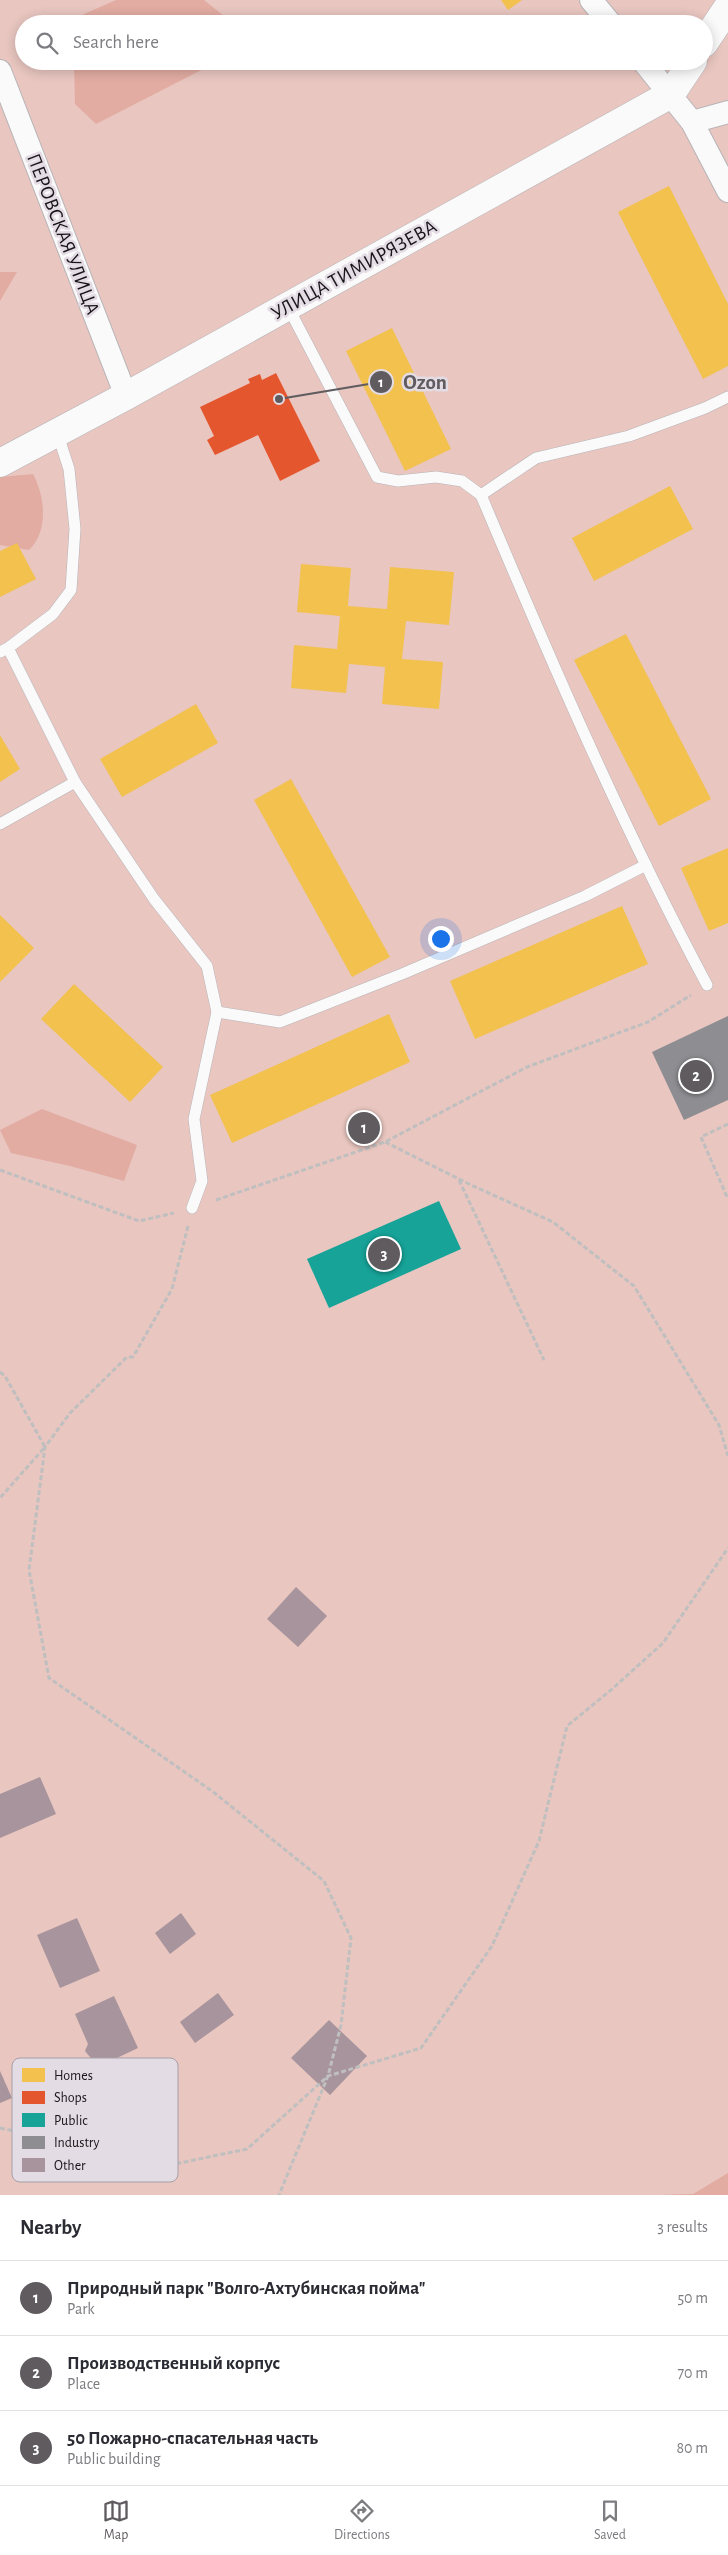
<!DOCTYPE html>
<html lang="en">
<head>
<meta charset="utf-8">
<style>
	body { margin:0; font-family:"Alegreya Sans",sans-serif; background:#f7f7f7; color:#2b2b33 }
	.you { position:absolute; left:440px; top:938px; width:18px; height:18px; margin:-12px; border:4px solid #fff; border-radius:50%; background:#1a73e8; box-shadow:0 0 0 8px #1a73e833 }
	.badge { display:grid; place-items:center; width:32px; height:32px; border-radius:50%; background:#5f5b5f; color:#fff; font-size:16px; font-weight:700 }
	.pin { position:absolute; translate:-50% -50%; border:2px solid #fff; box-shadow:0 1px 5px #0006 }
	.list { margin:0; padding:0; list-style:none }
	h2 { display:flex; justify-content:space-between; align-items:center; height:65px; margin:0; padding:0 20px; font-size:21px }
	h2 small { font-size:16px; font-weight:400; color:#7c7c81 }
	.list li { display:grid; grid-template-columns:32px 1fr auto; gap:15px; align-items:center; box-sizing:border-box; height:75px; padding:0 20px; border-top:1px solid #e1e1e2 }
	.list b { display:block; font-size:19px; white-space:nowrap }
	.list p { margin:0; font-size:16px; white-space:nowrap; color:#7c7c81 }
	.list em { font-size:16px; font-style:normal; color:#7c7c81 }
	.icon { flex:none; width:28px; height:28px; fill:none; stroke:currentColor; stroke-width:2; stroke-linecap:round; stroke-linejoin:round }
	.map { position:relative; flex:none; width:728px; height:2195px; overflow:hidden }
	.search { position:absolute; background:#fff; box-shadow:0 2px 12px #0003; left:15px; right:15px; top:15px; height:55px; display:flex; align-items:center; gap:12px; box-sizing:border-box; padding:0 18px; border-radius:28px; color:#7c7c81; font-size:19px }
	.sheet { height:290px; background:#fff }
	nav { display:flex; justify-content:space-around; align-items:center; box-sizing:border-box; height:70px; border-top:1px solid #e1e1e2; background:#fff; font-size:14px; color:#7c7c81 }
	nav a { display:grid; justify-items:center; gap:2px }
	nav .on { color:#5f5b5f }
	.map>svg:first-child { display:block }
	.green { fill:#e9c6c0; fill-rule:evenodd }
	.forest { fill:#e2aca2 }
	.homes { fill:#f2c14e }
	.shops { fill:#e4572e }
	.public { fill:#17a398 }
	.industry { fill:#8d8d92 }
	.building { fill:#a7949c }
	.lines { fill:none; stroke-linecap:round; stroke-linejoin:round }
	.lane-casing { stroke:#b7b4b7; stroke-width:12 }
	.street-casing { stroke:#b7b4b7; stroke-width:24 }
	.secondary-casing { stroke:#b7b4b7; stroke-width:29 }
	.path { stroke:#bfbfbf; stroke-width:3; stroke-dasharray:5 2.5; stroke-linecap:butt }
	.lane { stroke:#fbfafb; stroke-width:11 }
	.street { stroke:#fbfafb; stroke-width:22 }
	.secondary { stroke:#fbfafb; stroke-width:28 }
	.labels { text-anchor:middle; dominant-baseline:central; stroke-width:5; stroke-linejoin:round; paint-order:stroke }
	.street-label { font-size:20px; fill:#181518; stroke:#e4dce4 }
	.key { fill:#e4dce4; stroke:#a7a0a7; stroke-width:1 }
	.key-label { font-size:14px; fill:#181518 }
	.leader { fill:none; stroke:#5f5b5f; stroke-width:2 }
	.callout-dot { fill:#5f5b5f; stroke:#e4dce4; stroke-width:2 }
	.mark-label { font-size:15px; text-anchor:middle; font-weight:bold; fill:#fff }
	.callout-label { font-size:21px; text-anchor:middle; font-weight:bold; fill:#5f5b5f; stroke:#e4dce4; stroke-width:5; stroke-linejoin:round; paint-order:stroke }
</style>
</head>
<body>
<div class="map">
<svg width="728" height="2195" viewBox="0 0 728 2195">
	<rect width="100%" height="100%" fill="#e2dee2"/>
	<path class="green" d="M 0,0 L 728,0 L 728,2195 L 0,2195 ZM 24,24 L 704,24 L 704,61 L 24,61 Z"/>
	<g class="forest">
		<path d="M 116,0 L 204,0 L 224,16 L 226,24 L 77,24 L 84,14 Z"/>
		<path d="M 74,61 L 219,61 L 96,124 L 75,104 Z"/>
		<path d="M 0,272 L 17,272 L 0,301 Z"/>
		<path d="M 33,474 C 45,497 49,530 29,550 L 0,545 L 0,477 Z"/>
		<path d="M 42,1109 L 137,1145 L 124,1181 L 70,1166 L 11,1153 L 0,1130 Z"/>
		<path d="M 728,2173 L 728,2195 L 657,2195 L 693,2194 Z"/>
	</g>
	<g class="homes">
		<path d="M 501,0 L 522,0 L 508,10 Z"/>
		<path d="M 669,186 L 728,304 L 728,366 L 703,379 L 618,212 Z"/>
		<path d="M 392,328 L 451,449 L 405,471 L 346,351 Z"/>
		<path d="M 670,486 L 693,529 L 594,581 L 572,538 Z"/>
		<path d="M 17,543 L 36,579 L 0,597 L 0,551 Z"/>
		<path d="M 301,564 L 351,568 L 348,606 L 387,609 L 390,567 L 454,572 L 449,625 L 406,621 L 402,659 L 443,662 L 439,709 L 382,704 L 385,667 L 349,664 L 346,693 L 291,688 L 294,645 L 337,649 L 340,616 L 297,612 Z"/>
		<path d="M 626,634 L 711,799 L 659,826 L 574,660 Z"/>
		<path d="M 196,704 L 218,743 L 122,797 L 100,759 Z"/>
		<path d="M 0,735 L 20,769 L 0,782 Z"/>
		<path d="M 291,779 L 390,957 L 352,977 L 254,800 Z"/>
		<path d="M 728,848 L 728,923 L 709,931 L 681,868 Z"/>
		<path d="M 622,906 L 648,964 L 475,1039 L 450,981 Z"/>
		<path d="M 0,915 L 34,948 L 0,982 Z"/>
		<path d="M 74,984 L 163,1067 L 130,1102 L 41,1019 Z"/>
		<path d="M 389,1014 L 410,1062 L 232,1143 L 210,1095 Z"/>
	</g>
	<path class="shops" d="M 276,373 L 320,461 L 280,481 L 258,435 L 215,455 L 207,440 L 214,436 L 200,407 L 250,383 L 248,379 L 260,374 L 262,380 Z"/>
	<path class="public" d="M 439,1201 L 461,1249 L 329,1308 L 307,1259 Z"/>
	<path class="industry" d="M 728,1016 L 728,1100 L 684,1120 L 652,1052 Z"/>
	<g class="building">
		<path d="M 296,1587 L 327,1616 L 298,1647 L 267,1619 Z"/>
		<path d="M 40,1777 L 56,1814 L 0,1838 L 0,1794 Z"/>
		<path d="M 181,1913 L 196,1934 L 170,1954 L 155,1933 Z"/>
		<path d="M 77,1918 L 100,1971 L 60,1988 L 37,1935 Z"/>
		<path d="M 218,1993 L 234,2015 L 195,2043 L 180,2022 Z"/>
		<path d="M 114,1996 L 138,2048 L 102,2065 L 95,2063 L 85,2051 L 88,2044 L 75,2014 Z"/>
		<path d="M 329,2020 L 367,2056 L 330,2095 L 291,2058 Z"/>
		<path d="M 0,2071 L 12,2098 L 0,2103 Z"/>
	</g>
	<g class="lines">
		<defs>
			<g id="lane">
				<path d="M 288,307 L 377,477 L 398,481 L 436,477 L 462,481 L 481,495 C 551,661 622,826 707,985"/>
				<path d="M 481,495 L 536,458 L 629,436 L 705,408 L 728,397"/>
				<path d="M 8,648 L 53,614 L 71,590 L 75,529 L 69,469 L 57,432"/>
				<path d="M 0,652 L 8,648 L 75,782 L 154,899 L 207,966 L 217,1012 L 194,1119 L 202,1181 L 192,1208"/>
				<path d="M 0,824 L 75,782"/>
				<path d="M 217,1012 L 280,1022 L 402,974 L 585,896 L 646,865"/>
			</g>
			<g id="street">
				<path d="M 591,0 L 611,24"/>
				<path d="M 643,61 L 692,122 L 728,191"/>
				<path d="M 0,71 L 126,396"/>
				<path d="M 692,122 L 728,112"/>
			</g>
			<g id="secondary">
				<path d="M 704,43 L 728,7"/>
				<path d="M 0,463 L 126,396 L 671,94 L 693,61"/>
			</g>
		</defs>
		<use href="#lane" class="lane-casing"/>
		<use href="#street" class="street-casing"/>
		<use href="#secondary" class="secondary-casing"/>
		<g class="path">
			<path d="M 728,1124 L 701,1137 L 728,1199"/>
			<path d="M 385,1142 L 471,1185 L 553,1222 L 634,1286 L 719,1425 L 728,1456"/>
			<path d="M 0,1170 L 139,1221 L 174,1213"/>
			<path d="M 459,1180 L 544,1360"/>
			<path d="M 216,1200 L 385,1142 L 527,1067 L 648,1022 L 691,995"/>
			<path d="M 188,1226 L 172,1289 L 133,1357 L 127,1357 L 70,1413 L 45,1447 L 29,1570 L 49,1678 L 212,1791 L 324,1881 L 351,1938 L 341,2025 L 328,2076 L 279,2195"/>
			<path d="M 0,1372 L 5,1376 L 45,1447 L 0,1498"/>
			<path d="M 0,2128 L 175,2164 L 247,2149 L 328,2076 L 421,2048 L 492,1946 L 539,1841 L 567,1726 L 611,1690 L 663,1643 L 728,1548"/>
		</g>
		<use href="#lane" class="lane"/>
		<use href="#street" class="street"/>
		<use href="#secondary" class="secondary"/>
	</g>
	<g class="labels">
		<g class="street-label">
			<text transform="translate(63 234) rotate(69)">ПЕРОВСКАЯ УЛИЦА</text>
			<text transform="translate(354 270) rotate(-29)">УЛИЦА ТИМИРЯЗЕВА</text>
		</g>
	</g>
	<rect x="12" y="2058" width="166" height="124" rx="8" class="key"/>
	<rect x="22" y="2068" width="23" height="14" fill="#f2c14e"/>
	<rect x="22" y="2091" width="23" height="13" fill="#e4572e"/>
	<rect x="22" y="2113" width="23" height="14" fill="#17a398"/>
	<rect x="22" y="2136" width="23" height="13" fill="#8d8d92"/>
	<rect x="22" y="2158" width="23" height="14" fill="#a7949c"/>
	<g class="key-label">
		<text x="54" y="2080">Homes</text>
		<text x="54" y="2102">Shops</text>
		<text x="54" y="2125">Public</text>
		<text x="54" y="2147">Industry</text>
		<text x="54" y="2170">Other</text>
	</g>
	<path class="leader" d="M279 399L381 382"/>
	<g class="callout-dot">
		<circle cx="279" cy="399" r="5"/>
		<circle cx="381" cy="382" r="12"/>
	</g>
	<g class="mark-label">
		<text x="381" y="387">1</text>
	</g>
	<g class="callout-label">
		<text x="425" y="389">Ozon</text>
	</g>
</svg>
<div class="you"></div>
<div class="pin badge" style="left:364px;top:1128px">1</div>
<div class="pin badge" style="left:696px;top:1076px">2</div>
<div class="pin badge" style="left:384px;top:1254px">3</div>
<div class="search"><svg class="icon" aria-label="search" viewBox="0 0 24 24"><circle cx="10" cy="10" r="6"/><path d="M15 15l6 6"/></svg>Search here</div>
</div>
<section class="sheet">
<h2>Nearby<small>3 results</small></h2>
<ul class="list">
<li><span class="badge">1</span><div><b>Природный парк &quot;Волго-Ахтубинская пойма&quot;</b><p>Park</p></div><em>50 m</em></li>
<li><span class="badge">2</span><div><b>Производственный корпус</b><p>Place</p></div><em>70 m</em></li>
<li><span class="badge">3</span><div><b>50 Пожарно-спасательная часть</b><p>Public building</p></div><em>80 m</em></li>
</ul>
</section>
<nav>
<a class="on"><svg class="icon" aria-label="map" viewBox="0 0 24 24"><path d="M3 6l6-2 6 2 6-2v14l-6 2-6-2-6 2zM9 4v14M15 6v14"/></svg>Map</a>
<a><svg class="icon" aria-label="directions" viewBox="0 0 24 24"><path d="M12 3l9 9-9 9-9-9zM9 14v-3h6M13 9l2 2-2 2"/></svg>Directions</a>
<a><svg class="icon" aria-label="saved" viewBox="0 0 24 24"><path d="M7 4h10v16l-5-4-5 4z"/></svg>Saved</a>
</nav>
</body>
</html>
